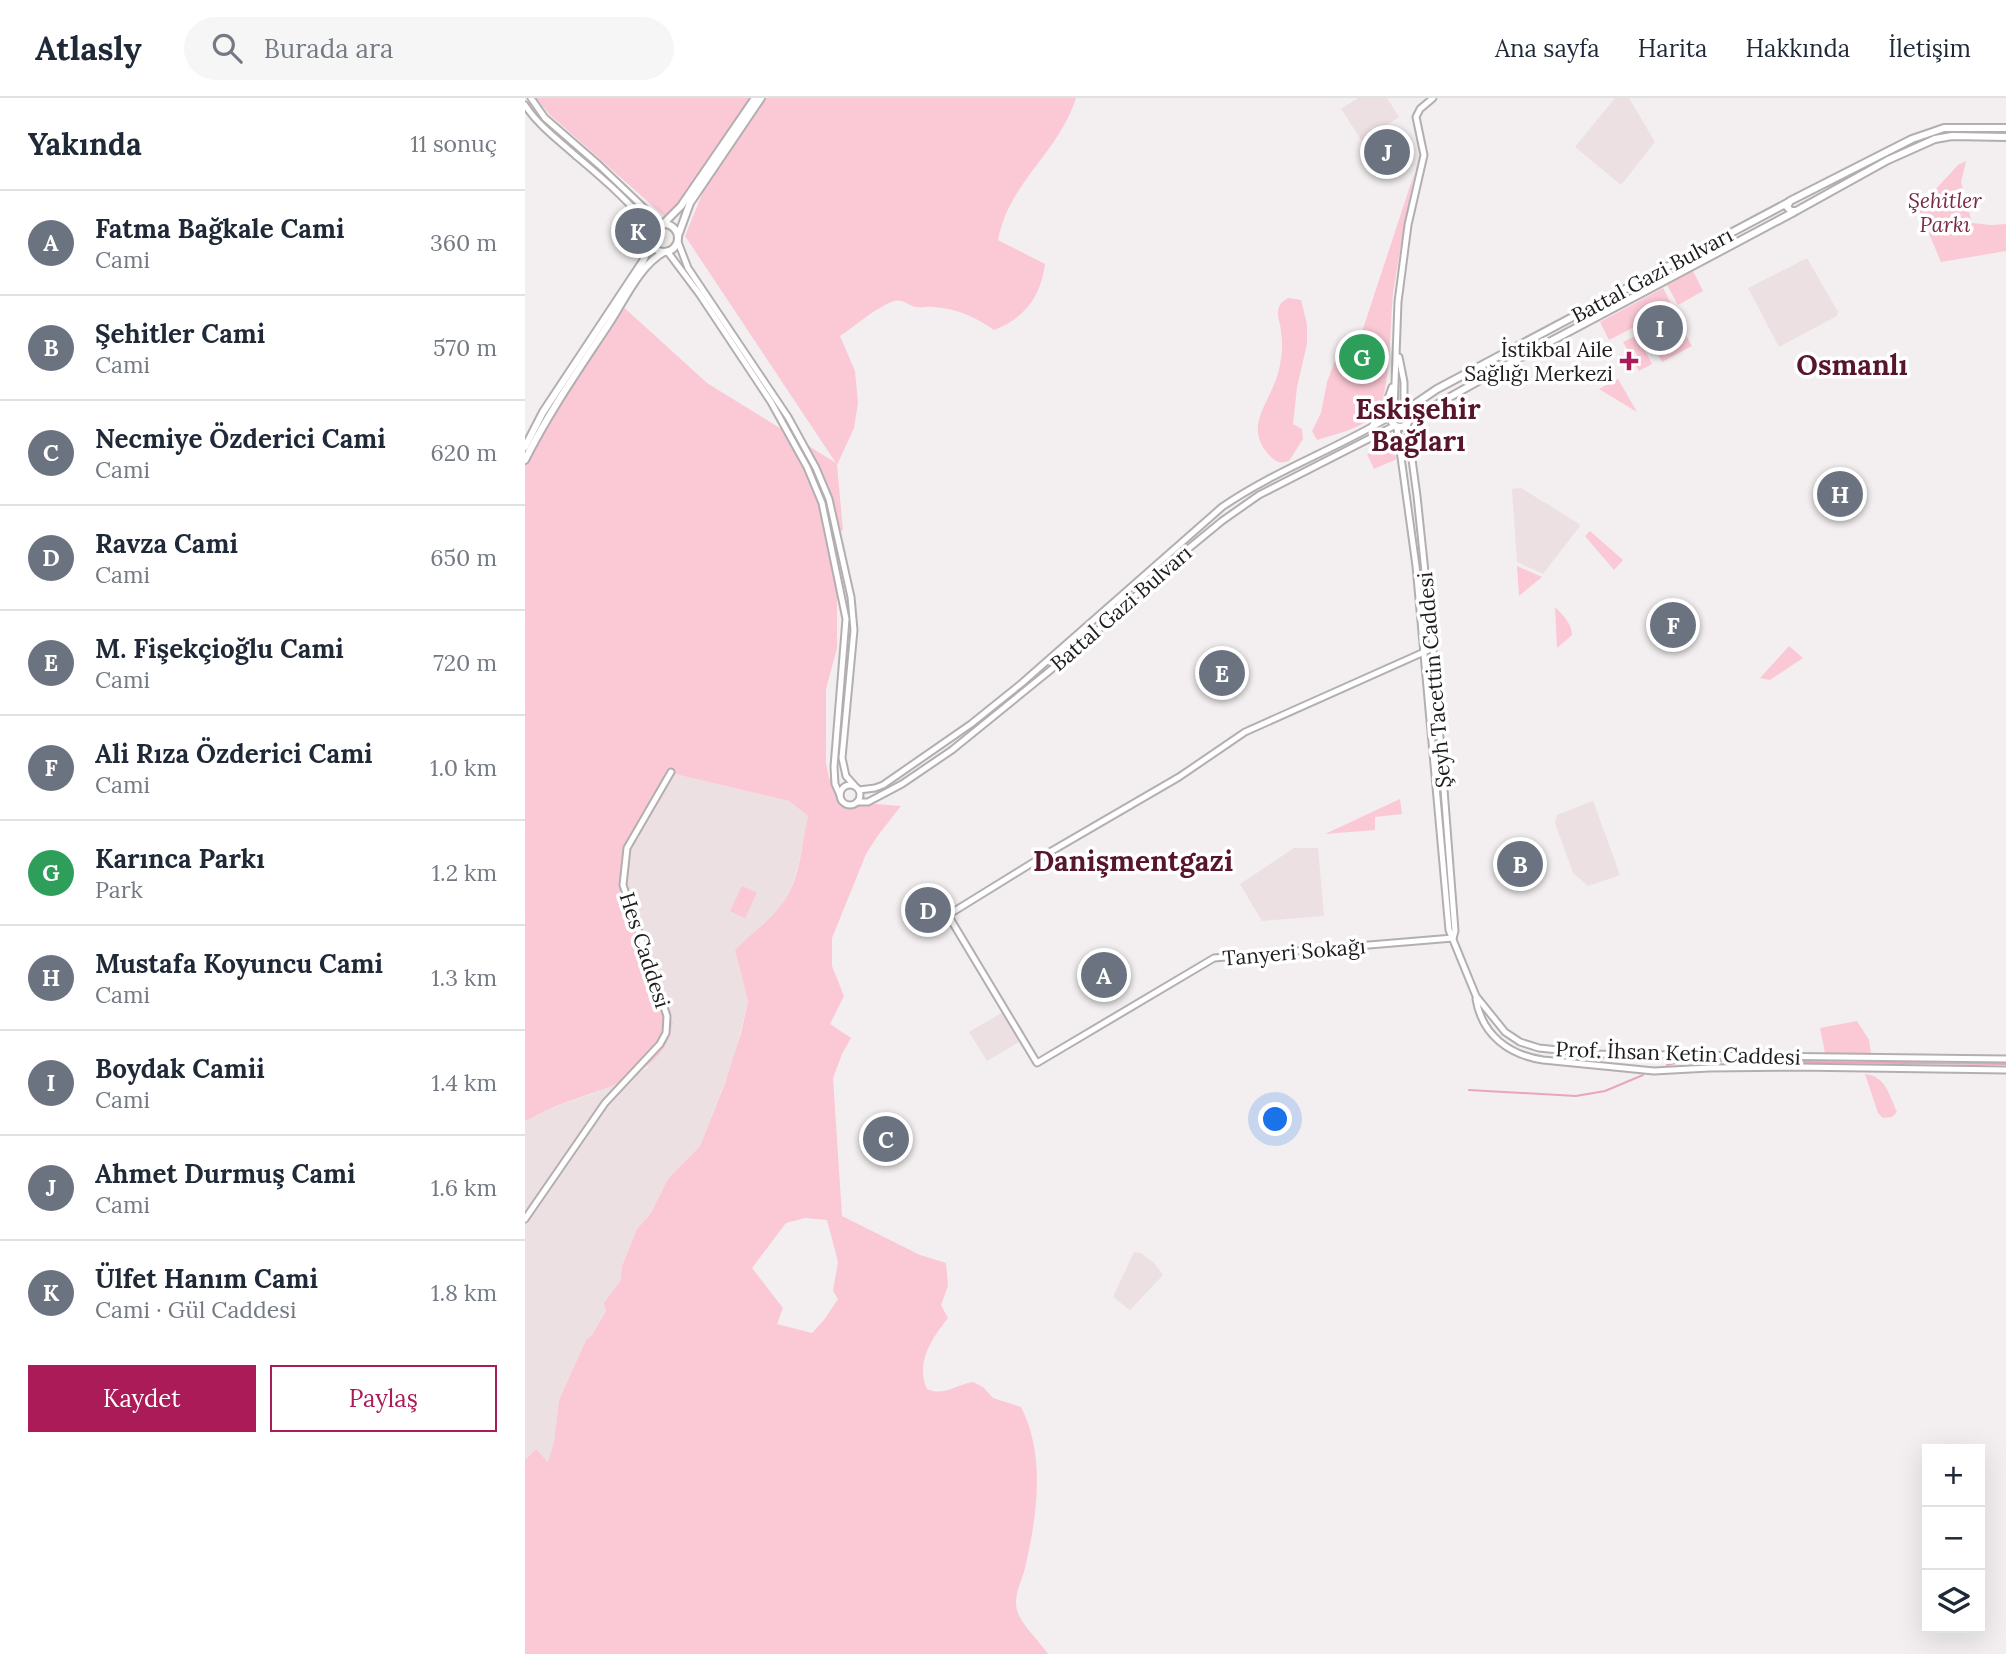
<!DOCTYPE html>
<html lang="tr">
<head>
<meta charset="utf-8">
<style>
	body { margin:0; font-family:Lora,serif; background:#f6f6f7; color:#1f2937 }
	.controls { position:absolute; right:21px; bottom:21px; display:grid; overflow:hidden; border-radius:0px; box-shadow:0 7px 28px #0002 }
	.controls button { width:63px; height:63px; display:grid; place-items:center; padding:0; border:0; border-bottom:2px solid #e0e1e3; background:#fff; color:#1f2937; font:35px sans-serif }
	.you { position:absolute; left:751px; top:1022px; width:24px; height:24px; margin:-18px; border:5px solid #fff; border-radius:50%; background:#1a73e8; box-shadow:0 0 0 10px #1a73e833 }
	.badge { display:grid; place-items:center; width:46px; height:46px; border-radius:50%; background:#aa1b58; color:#fff; font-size:23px; font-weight:700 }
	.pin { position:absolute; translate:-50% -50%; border:4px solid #fff; box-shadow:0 2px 7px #0006 }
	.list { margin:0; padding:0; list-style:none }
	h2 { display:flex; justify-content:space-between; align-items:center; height:91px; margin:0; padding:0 28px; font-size:30px }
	h2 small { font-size:23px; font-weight:400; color:#747a83 }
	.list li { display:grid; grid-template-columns:46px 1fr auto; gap:21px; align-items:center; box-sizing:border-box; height:105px; padding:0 28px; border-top:2px solid #e0e1e3 }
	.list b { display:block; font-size:26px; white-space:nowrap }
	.list p { margin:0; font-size:23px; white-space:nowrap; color:#747a83 }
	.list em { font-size:23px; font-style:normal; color:#747a83 }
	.actions { display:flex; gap:14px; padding:21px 28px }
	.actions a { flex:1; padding:16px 0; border:2px solid #aa1b58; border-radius:0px; text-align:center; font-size:24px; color:#aa1b58 }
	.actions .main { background:#aa1b58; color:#fff }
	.icon { flex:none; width:38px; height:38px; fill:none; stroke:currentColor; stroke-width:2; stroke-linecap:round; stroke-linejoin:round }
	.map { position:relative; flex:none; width:1481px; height:1556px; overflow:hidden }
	header { display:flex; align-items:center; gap:42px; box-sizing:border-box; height:98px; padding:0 35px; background:#fff; border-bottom:2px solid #e0e1e3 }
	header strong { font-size:33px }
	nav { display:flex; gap:38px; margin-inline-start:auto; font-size:24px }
	.search { width:490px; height:63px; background:#f6f6f7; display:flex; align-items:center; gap:18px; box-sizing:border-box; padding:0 24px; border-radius:38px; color:#747a83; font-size:26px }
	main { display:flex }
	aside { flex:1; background:#fff }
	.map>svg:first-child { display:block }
	.built { fill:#ede0e3 }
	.green { fill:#fbc8d5; fill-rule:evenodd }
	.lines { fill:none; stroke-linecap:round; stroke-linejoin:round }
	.stream { stroke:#e8a6b8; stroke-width:2 }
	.tertiary-casing { stroke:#b3afb0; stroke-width:9 }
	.primary-casing { stroke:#b3afb0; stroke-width:10 }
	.tertiary { stroke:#fff; stroke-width:5 }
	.primary { stroke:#fff; stroke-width:6 }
	.poi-dot { fill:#aa1b58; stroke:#fff; stroke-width:2.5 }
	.labels { text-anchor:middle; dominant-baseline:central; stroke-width:7; stroke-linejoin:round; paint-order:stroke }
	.park-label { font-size:21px; font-style:italic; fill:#792c46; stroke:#fff }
	.street-label { font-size:21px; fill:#1e1c1d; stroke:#fff }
	.poi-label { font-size:21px; fill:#1e1c1d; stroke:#fff; text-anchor:end }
	.district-label { font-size:28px; font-weight:bold; fill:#58152e; stroke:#fff }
</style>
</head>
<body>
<header>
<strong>Atlasly</strong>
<div class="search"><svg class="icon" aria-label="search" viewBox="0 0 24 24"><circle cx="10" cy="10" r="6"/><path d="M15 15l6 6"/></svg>Burada ara</div>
<nav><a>Ana sayfa</a><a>Harita</a><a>Hakkında</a><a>İletişim</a></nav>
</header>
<main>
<aside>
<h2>Yakında<small>11 sonuç</small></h2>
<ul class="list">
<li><span class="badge" style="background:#6b7280">A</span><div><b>Fatma Bağkale Cami</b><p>Cami</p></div><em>360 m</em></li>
<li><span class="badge" style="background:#6b7280">B</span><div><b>Şehitler Cami</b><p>Cami</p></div><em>570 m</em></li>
<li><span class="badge" style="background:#6b7280">C</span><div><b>Necmiye Özderici Cami</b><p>Cami</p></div><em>620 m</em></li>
<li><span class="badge" style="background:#6b7280">D</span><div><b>Ravza Cami</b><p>Cami</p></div><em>650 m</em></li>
<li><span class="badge" style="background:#6b7280">E</span><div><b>M. Fişekçioğlu Cami</b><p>Cami</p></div><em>720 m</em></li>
<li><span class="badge" style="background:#6b7280">F</span><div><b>Ali Rıza Özderici Cami</b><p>Cami</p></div><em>1.0 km</em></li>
<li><span class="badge" style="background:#2e9e5b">G</span><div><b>Karınca Parkı</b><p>Park</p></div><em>1.2 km</em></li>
<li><span class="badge" style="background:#6b7280">H</span><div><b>Mustafa Koyuncu Cami</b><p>Cami</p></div><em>1.3 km</em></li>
<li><span class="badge" style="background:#6b7280">I</span><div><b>Boydak Camii</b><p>Cami</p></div><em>1.4 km</em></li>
<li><span class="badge" style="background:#6b7280">J</span><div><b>Ahmet Durmuş Cami</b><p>Cami</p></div><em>1.6 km</em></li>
<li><span class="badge" style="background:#6b7280">K</span><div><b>Ülfet Hanım Cami</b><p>Cami · Gül Caddesi</p></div><em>1.8 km</em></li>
</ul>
<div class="actions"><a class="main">Kaydet</a><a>Paylaş</a></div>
</aside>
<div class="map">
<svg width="1481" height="1556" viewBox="0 0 1481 1556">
	<rect width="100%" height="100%" fill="#f3eff0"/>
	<g class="built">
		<path d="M 833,0 L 862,0 L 874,19 L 837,43 L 816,11 Z"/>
		<path d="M 1090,0 L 1104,0 L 1130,44 L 1096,87 L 1050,49 Z"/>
		<path d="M 1282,160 L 1313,214 L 1312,218 L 1254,249 L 1223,190 Z"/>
		<path d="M 996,390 L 1053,425 L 1055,428 L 1018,476 L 992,464 L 987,391 Z"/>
		<path d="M 150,676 L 264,703 L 283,718 L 274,765 L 266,791 L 256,809 L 210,852 L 223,903 L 209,960 L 175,1048 L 143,1081 L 126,1115 L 112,1131 L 97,1168 L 96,1182 L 80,1205 L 81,1213 L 67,1237 L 61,1242 L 34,1302 L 29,1343 L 23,1364 L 11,1351 L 0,1362 L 0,1023 L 21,1012 L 72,994 L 122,970 L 139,948 L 146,935 L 148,925 L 140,897 L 101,783 L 104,751 L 146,679 Z"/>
		<path d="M 1068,703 L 1095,777 L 1063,788 L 1048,775 L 1030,725 L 1032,717 Z"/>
		<path d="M 769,750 L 793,750 L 799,818 L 737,823 L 715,786 Z"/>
		<path d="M 478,914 L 496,943 L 462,963 L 444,934 Z"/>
		<path d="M 609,1154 L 616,1155 L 629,1165 L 638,1177 L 605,1212 L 588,1199 Z"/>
	</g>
	<g class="green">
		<path d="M 11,0 L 551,0 C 533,56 484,84 473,142 L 520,166 C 516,198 500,220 469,232 C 450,219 431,210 408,209 C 403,208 396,210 391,209 C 382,207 377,199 366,204 C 348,212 331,227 315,238 L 330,273 L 333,305 L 329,330 L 312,367 L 318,432 L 312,435 L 312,550 L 301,591 L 301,666 L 304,679 L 316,703 L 376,708 L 354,736 L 341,756 L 307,840 L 307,868 L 319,898 L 305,926 L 326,940 L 317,956 L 308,980 L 317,1118 L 395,1157 L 421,1165 L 423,1188 L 416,1207 L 423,1220 C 407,1240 390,1265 402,1291 C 419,1299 432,1286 448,1284 L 458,1289 L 468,1300 L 496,1309 C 521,1358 512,1418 500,1470 C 497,1483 488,1498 492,1512 C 495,1525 515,1544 523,1556 L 0,1556 L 0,1362 L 11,1351 L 23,1364 L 29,1343 L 34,1302 L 61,1242 L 67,1237 L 81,1213 L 79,1205 L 96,1182 L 97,1168 L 112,1131 L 126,1115 L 143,1081 L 175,1048 L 200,985 L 216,935 L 223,903 L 210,852 C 225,837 244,823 257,806 C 276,782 276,747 283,718 L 264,703 L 150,676 L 146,679 L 104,751 L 101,783 L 148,925 C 139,982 68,992 24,1011 C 16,1014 8,1020 0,1023 L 0,352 L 14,324 L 93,204 L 182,285 L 311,365 L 160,138 L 193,57 L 147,125 L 25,17 ZM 280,1120 L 302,1122 L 313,1164 L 308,1193 L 313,1201 L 299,1222 L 287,1235 L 252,1226 L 258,1210 L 227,1170 L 261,1125 Z"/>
		<path d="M 1441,63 L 1436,84 L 1447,125 L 1466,127 L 1481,126 L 1481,153 L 1416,164 L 1390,102 L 1410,92 L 1433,67 Z"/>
		<path d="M 890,73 C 882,112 875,151 869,189 C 864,219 868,295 850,316 C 837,331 810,336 792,342 L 787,333 L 796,315 L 802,284 L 819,239 L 834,243 Z"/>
		<path d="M 1168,173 L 1178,193 L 1153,207 L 1142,187 Z"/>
		<path d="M 1138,190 L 1148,209 L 1084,242 L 1075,224 Z"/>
		<path d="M 763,200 L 776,202 L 782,226 L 782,246 L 772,289 L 768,326 L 777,331 L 778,341 L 764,363 C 755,366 751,364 745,358 C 715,326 749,303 755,267 C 757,256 758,245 756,234 C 756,227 752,219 753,213 C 754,206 758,203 763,200 Z"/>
		<path d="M 1153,223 L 1167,248 L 1137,264 L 1121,233 L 1125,231 L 1140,241 Z"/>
		<path d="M 1112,237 L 1127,266 L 1114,273 L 1109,264 L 1113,259 L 1109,252 L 1104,254 L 1098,244 Z"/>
		<path d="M 1093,281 L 1112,314 L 1074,291 Z"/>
		<path d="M 865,346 L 872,361 L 849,371 L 842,356 Z"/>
		<path d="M 1065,433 L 1098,462 L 1089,472 L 1060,438 Z"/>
		<path d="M 992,468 L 1017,479 L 994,498 Z"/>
		<path d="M 1030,509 C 1038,517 1047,526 1047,537 L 1032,550 Z"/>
		<path d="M 1264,548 L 1278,560 L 1245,582 L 1235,580 Z"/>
		<path d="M 875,701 L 877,716 L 850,719 L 850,732 L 800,736 Z"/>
		<path d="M 217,788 L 232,795 L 220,820 L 205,813 Z"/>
		<path d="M 1332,923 L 1344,942 L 1346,956 L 1300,955 L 1295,930 Z"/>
		<path d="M 1340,976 C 1361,978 1364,997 1372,1014 L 1367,1019 L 1358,1020 L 1353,1015 Z"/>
	</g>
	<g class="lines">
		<g class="stream">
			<path d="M 1142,967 L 1159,963 L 1187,963 L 1481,966"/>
			<path d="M 944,992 L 1051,998 L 1080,993 L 1118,977"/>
		</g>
		<defs>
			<g id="tertiary">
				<path d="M 6,0 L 20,20 L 74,67 L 136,126"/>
				<path d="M 0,7 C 13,27 32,41 50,57 C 76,79 106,104 127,133"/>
				<path d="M 153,144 L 163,170 L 263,319 L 291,370 L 304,401 L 326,499 L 329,532 L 317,660 L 321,678 L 329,687"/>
				<path d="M 142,153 L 175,197 L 246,304 L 282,369 L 297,405 L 321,521 L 309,669 L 310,686 L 315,697"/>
				<path d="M 874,259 L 879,284 L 879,311"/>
				<path d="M 869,312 L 873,204 L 883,127 L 899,57 L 891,19 L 895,11 L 908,0"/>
				<path d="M 882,325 L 892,398 L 908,550 L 930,833 L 928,840"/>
				<path d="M 848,327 L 859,311 L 867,289"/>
				<path d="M 872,330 L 891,468 L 924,832 L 951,898 L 980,934 L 995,944 L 1014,950 L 1072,956 L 1481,961"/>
				<path d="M 851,340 L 865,343 L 875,353"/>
				<path d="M 908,550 L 720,634 L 654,679 L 525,754 L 423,817 L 512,965 L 689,860 L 928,840"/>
				<circle cx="325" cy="697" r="10"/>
				<path d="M 334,692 L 350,690 L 358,687 L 446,626 L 497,585 L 697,409 C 749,373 811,351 866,318"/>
				<path d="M 332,704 L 343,704 L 377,686 L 427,652 L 560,544 L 652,460 L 697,423 L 734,397 L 869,328"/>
				<path d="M 951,901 C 957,937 984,957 1018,962 L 1129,973 L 1184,970 L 1270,969 L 1481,972"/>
				<path d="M 0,1121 L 80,1005 L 135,946 L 141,935 L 142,918 L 98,787 L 102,750 L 146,674"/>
			</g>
			<g id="primary">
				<path d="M 1481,30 L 1419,30 L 1387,41 L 1265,103 L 1262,109 L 1266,113 L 1271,113 L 1363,62 L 1410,41 L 1427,38 L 1481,39"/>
				<path d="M 139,125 L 156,108 L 230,0"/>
				<circle cx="139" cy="140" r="14"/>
				<path d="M 153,138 L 165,105 L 236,0"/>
				<circle cx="875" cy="320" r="9"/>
				<path d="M 881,312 L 912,291 L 1264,104"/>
				<path d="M 884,322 L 998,258 L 1269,114"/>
				<path d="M 0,349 L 18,314 L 118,163 L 126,144"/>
				<path d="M 0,362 C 24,314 54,271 83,227 C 99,203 114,168 139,154"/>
			</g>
		</defs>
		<use href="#tertiary" class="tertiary-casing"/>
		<use href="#primary" class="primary-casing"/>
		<use href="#tertiary" class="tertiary"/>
		<use href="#primary" class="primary"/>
	</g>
	<path class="poi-dot" d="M1100.5 252.5h7v7h7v7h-7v7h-7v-7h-7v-7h7z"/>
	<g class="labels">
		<g class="park-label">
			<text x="1420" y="102">Şehitler<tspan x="1420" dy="24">Parkı</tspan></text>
		</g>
		<g class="street-label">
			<text transform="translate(1127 177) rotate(-28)">Battal Gazi Bulvarı</text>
			<text transform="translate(596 510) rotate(-41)">Battal Gazi Bulvarı</text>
			<text transform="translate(909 582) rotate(-95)">Şeyh Tacettin Caddesi</text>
			<text transform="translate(120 852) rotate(72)">Hes Caddesi</text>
			<text transform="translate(769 854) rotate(-5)">Tanyeri Sokağı</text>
			<text transform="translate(1153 955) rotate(2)">Prof. İhsan Ketin Caddesi</text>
		</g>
		<g class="poi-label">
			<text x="1088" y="251">İstikbal Aile<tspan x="1088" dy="24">Sağlığı Merkezi</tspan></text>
		</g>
		<g class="district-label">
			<text x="1327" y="267">Osmanlı</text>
			<text x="893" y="311">Eskişehir<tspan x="893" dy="32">Bağları</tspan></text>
			<text x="608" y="763">Danişmentgazi</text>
		</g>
	</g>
</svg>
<div class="controls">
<button>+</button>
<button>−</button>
<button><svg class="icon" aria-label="layers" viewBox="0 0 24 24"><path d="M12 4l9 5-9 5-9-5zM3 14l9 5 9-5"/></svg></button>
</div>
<div class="you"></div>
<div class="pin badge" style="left:579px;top:877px;background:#6b7280">A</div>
<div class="pin badge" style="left:995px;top:766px;background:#6b7280">B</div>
<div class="pin badge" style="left:361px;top:1041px;background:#6b7280">C</div>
<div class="pin badge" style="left:403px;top:812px;background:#6b7280">D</div>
<div class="pin badge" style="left:697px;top:575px;background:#6b7280">E</div>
<div class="pin badge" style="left:1148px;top:527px;background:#6b7280">F</div>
<div class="pin badge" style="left:837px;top:259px;background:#2e9e5b">G</div>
<div class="pin badge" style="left:1315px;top:396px;background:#6b7280">H</div>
<div class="pin badge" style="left:1135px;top:230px;background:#6b7280">I</div>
<div class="pin badge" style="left:862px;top:54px;background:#6b7280">J</div>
<div class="pin badge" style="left:113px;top:133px;background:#6b7280">K</div>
</div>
</main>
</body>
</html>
